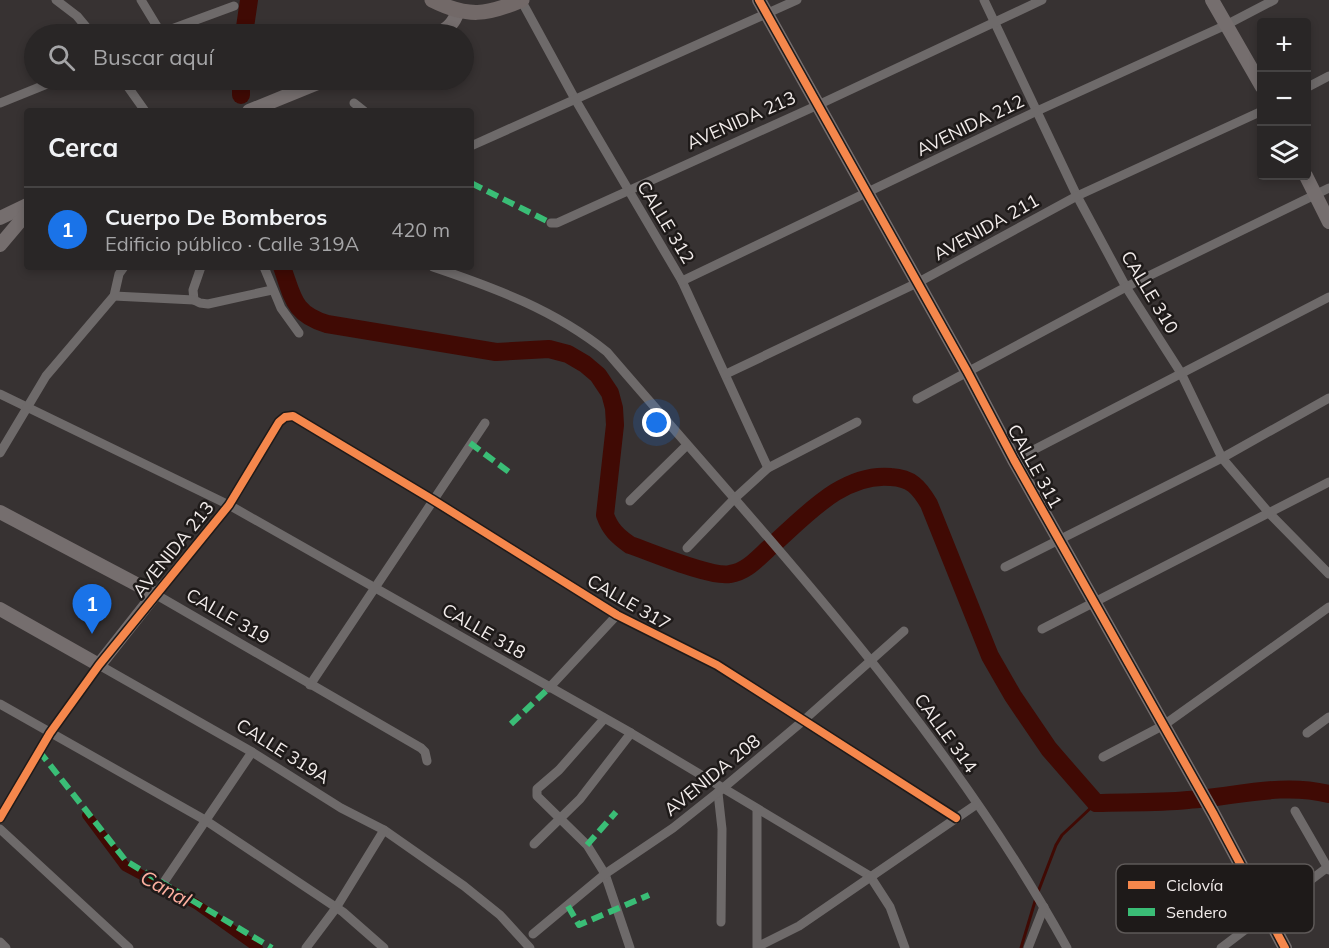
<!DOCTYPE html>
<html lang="es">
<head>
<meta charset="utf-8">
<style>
	body { margin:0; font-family:Mulish,sans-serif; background:#312e2e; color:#f1f3f6 }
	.controls { position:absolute; right:18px; top:18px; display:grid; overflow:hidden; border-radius:6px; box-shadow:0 3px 9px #0003 }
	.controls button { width:54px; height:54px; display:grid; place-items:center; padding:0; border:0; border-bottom:2px solid #454343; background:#292626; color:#f1f3f6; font:30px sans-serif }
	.you { position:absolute; left:657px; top:423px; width:21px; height:21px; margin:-15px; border:4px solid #fff; border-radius:50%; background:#1a73e8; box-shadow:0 0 0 9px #1a73e833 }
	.badge { display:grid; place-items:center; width:39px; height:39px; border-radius:50%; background:#1a73e8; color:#fff; font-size:20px; font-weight:700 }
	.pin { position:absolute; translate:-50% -50px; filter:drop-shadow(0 2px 3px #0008) }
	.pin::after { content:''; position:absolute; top:32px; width:21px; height:18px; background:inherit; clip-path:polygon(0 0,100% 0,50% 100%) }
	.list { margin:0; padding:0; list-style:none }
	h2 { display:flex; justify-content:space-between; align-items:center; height:78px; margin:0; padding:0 24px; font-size:26px }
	h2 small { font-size:20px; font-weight:400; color:#a5a5a7 }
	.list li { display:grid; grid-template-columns:39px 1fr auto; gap:18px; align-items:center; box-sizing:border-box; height:84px; padding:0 24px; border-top:2px solid #454343 }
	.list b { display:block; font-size:22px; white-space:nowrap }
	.list p { margin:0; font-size:20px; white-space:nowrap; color:#a5a5a7 }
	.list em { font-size:20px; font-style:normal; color:#a5a5a7 }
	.icon { flex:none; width:33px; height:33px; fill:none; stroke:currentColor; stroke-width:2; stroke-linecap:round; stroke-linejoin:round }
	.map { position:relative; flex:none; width:1329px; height:948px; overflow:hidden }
	.search { position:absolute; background:#292626; box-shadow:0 3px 9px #0003; left:24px; top:24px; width:450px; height:66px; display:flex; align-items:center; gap:15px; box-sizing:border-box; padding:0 21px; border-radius:33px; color:#a5a5a7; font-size:22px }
	.panel { position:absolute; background:#292626; box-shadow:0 3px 9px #0003; left:24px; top:108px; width:450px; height:162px; border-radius:6px }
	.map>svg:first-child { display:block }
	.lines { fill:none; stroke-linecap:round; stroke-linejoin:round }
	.stream { stroke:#400a04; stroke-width:3 }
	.canal { stroke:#400a04; stroke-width:10 }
	.river { stroke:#400a04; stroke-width:18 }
	.street { stroke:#6e6a6a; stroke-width:9 }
	.secondary { stroke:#756e6e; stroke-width:14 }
	.primary { stroke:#726968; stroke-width:15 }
	.quiet { stroke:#3abd76; stroke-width:6; stroke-dasharray:12 6; stroke-linecap:butt }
	.cycleway-casing { stroke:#1e1a19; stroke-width:11 }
	.cycleway { stroke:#f5874c; stroke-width:8 }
	.labels { text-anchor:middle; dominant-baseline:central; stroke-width:5; stroke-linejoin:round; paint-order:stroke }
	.street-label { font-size:18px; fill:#f2eceb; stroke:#1e1a19 }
	.water-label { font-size:20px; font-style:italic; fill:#feaf9f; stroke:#1e1a19 }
	.key { fill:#1e1a19; stroke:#5e5958; stroke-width:1.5 }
	.key-label { font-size:16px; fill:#f2eceb }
</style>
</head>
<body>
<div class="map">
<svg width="1329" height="948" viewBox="0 0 1329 948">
	<rect width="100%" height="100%" fill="#373232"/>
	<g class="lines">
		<g class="stream">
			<path d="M 1038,892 L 1056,845 L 1062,835 L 1096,803"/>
			<path d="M 1021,948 L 1036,898"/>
		</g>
		<path class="canal" d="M 87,815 L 125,866 L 196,904 L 258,948"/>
		<g class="river">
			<path d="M 244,34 L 249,0"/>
			<path d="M 241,95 L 241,80"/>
			<path d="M 282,267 C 293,297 293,314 327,324 L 496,352 L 549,349 L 568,354 L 585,364 L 598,375 L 610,393 L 614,408 L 615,425 L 605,515 C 610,529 617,536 630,545 C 651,552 711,578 730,574 C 746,572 757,559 768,549 C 802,520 841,472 891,477 C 911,478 919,487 929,504 L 990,656 L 1013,696 L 1049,749 L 1096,803 C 1126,802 1157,803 1188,800 C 1235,797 1281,782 1329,794"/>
		</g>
		<g class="street">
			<path d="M 56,0 L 77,16 L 92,34"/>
			<path d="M 141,0 L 161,33"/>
			<path d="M 521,0 L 575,99 L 682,281 L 768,468"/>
			<path d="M 984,0 L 1077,196 L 1126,287 L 1181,373 L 1222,458 L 1270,514 L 1329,574"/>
			<path d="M 158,34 L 234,6"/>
			<path d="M 123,80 L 145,111"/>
			<path d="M 1306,88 L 1329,76"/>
			<path d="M 0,103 L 57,80"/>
			<path d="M 354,103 L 364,111"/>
			<path d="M 471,146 L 797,0"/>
			<path d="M 551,223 L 557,223 L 818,105 L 1042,0"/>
			<path d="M 201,267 L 193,290 L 194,300 L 200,303 L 208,304 L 272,290"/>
			<path d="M 264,267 L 281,308 L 299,333"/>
			<path d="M 433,267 C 495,288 555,310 607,352 C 771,543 945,726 1067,948"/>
			<path d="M 682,281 L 1037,111 L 1226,25 L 1274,0"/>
			<path d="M 114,296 L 194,300"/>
			<path d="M 726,374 L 917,283 L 1077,196 L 1262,111"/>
			<path d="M 0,394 L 229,505 L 631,733 L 870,876 L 890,907 L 905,948"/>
			<path d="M 917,399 L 1126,287 L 1329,188"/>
			<path d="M 0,453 L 46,376 L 114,296 L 119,274 L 124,267"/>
			<path d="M 1014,460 L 1329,297"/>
			<path d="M 630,501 L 687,445"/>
			<path d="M 687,548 L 734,499 L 768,468 L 857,422"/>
			<path d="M 1005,567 L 1222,458 L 1329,398"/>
			<path d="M 1042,629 L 1329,482"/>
			<path d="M 310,685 L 485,423"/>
			<path d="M 549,688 L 617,615"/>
			<path d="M 0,704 L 205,820 L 343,912 L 384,948"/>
			<path d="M 604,719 L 559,770 L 537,789 L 537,796 L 587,845 L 605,874 L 630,948"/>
			<path d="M 1307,733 L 1329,717"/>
			<path d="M 1103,757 L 1164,725 L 1329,607"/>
			<path d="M 427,761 L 425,752 L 421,748 L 155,594 L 229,505 L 279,422 L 285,417 L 293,416 L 433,500 L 617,615 L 717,665 L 956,818"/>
			<path d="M 718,793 L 722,829 L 721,922"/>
			<path d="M 757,810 L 757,947 L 799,926 L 977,804"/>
			<path d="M 1295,811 L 1329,870"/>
			<path d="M 0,818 L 50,733 L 99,665 L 252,752 L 341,808 L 384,830 L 464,886 L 500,915 L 530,948"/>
			<path d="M 0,829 L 129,948"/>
			<path d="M 534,844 L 580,799 L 631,733"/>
			<path d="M 164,882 L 252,752"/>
			<path d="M 533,934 L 605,874 L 673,828 L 722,789 L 804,720 L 904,631"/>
			<path d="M 0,942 L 6,948"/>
			<path d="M 306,948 L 336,908 L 384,830"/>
			<path d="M 1028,948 L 1044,907"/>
			<path d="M 1221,948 L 1329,866"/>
		</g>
		<g class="secondary">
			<path d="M 759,0 L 967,371 L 1014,460 L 1213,813 L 1285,948"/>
			<path d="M 1212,0 L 1262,87"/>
			<path d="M 437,34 C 448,29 454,23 458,11"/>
			<path d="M 249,111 L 325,80"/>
			<path d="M 1306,176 L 1329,222"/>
			<path d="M 0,218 L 27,205"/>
			<path d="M 0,245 L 27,213"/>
			<path d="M 0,512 L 155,594 L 99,665 L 0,609"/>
		</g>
		<path class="primary" d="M 432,0 C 468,18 487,15 522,0"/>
		<g class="quiet">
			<path d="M 471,183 L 551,223"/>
			<path d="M 470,443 L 509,472"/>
			<path d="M 511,724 L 549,688"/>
			<path d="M 39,751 L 126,861 L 272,948"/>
			<path d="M 587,845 L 616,812"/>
			<path d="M 568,906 L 579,925 L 649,895"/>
		</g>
		<defs>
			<g id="cycleway">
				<path d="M 759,0 L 967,371 L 1014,460 L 1213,813 L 1285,948"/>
				<path d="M 0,818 L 50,733 L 99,665 L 229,505 L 279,422 L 285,417 L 293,416 L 433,500 L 617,615 L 717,665 L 956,818"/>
			</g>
		</defs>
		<use href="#cycleway" class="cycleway-casing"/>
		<use href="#cycleway" class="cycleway"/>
	</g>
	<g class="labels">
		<g class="street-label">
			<text transform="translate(741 120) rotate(-24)">AVENIDA 213</text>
			<text transform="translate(970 125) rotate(-26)">AVENIDA 212</text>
			<text transform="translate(666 222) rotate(59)">CALLE 312</text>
			<text transform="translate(986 227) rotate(-29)">AVENIDA 211</text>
			<text transform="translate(1150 292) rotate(59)">CALLE 310</text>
			<text transform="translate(1035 466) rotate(61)">CALLE 311</text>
			<text transform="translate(173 549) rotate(-51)">AVENIDA 213</text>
			<text transform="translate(629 602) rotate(30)">CALLE 317</text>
			<text transform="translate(228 616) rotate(30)">CALLE 319</text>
			<text transform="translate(484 631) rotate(30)">CALLE 318</text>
			<text transform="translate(946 733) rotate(54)">CALLE 314</text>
			<text transform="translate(283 751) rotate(32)">CALLE 319A</text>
			<text transform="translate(712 775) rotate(-39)">AVENIDA 208</text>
		</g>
		<g class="water-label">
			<text transform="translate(166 888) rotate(29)">Canal</text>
		</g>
	</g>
	<rect x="1116" y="864" width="198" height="69" rx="9" class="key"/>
	<rect x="1128" y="881" width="27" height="8" fill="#f5874c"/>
	<rect x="1128" y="908" width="27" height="8" fill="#3abd76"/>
	<g class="key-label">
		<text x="1166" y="891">Ciclovía</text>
		<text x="1166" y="918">Sendero</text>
	</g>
</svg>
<div class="controls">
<button>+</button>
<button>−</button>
<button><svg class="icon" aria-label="layers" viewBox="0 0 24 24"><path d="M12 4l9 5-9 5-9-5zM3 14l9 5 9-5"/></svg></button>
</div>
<div class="you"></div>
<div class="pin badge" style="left:92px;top:634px">1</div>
<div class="search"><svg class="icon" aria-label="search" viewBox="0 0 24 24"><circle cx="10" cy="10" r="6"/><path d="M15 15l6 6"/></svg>Buscar aquí</div>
<section class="panel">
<h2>Cerca<small></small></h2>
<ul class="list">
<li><span class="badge">1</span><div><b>Cuerpo De Bomberos</b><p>Edificio público · Calle 319A</p></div><em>420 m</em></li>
</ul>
</section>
</div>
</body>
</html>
